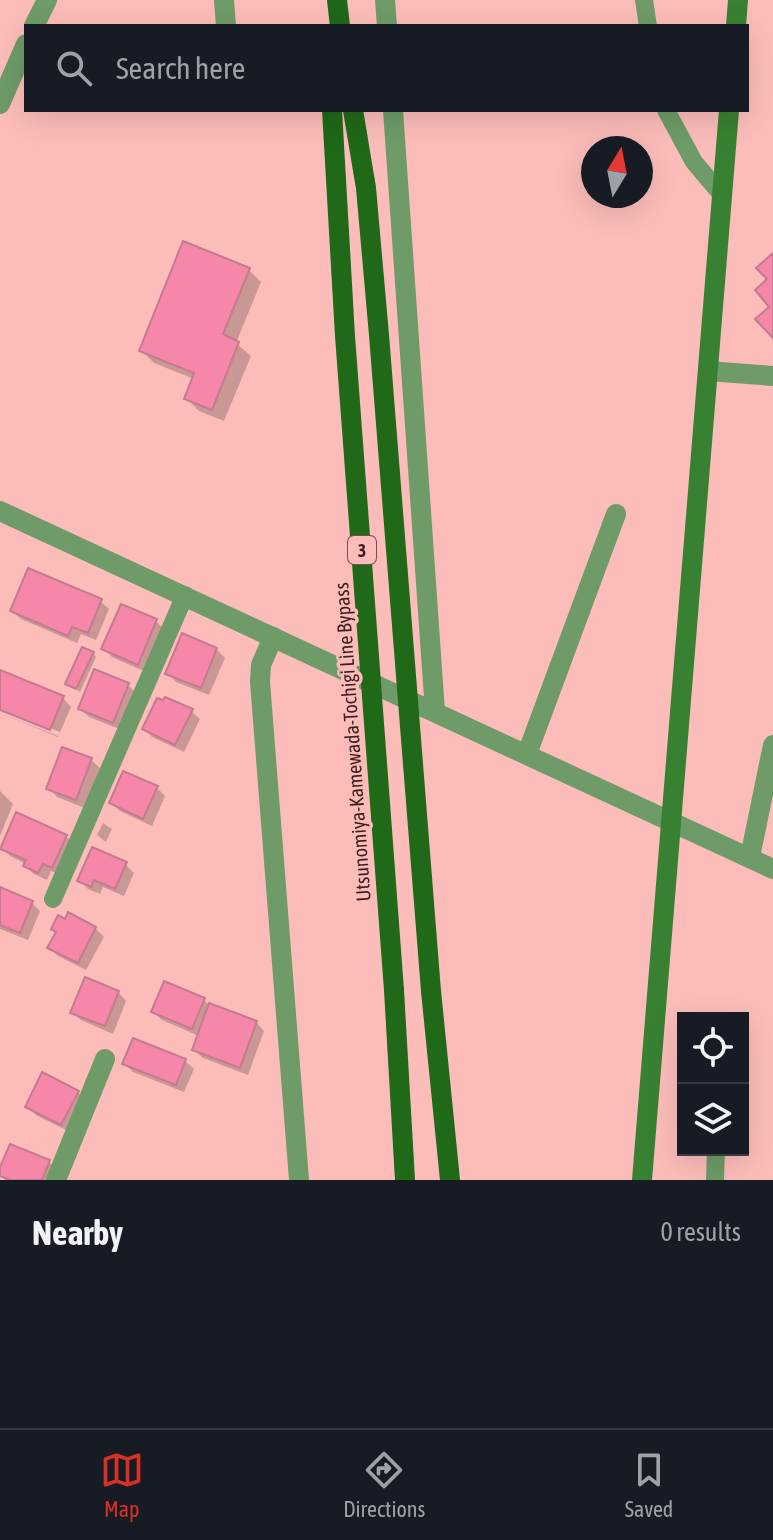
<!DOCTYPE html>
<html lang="en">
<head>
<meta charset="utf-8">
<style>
	body { margin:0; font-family:"Asap Condensed",sans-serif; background:#20242c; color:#f1f3f6 }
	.controls { position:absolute; right:24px; bottom:24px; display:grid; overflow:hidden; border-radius:0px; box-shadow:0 8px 32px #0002 }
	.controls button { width:72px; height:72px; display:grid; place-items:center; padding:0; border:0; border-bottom:2px solid #363941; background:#171b24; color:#f1f3f6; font:40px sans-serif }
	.compass { position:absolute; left:581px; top:136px; width:72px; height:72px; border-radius:50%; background:#171b24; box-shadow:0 8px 32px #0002; rotate:10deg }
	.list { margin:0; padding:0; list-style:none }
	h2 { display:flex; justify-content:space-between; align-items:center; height:104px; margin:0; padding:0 32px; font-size:34px }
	h2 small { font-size:26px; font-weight:400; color:#9ea1a6 }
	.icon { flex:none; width:44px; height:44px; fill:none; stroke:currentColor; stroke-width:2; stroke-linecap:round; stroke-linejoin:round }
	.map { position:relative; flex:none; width:773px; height:1180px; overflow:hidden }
	.search { position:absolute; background:#171b24; box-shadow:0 8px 32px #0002; left:24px; right:24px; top:24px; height:88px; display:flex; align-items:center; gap:20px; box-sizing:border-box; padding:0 28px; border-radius:0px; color:#9ea1a6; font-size:30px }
	.sheet { height:248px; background:#171b24 }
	nav { display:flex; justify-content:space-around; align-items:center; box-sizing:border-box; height:112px; border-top:2px solid #363941; background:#171b24; font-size:22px; color:#9ea1a6 }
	nav a { display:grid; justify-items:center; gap:4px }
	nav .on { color:#d93025 }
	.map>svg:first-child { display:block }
	.shadow { fill:#0003 }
	.building { fill:#f687a8; stroke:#c37b8f; stroke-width:2 }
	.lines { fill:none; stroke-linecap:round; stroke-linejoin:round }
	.lane { stroke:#6e9b68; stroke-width:18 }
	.street { stroke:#6e9b68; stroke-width:20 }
	.secondary { stroke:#398132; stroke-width:20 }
	.primary { stroke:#1f6918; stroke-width:20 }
	.primary-bridge { stroke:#1f6918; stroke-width:20 }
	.labels { text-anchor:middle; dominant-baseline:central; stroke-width:7; stroke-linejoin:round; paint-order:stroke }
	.shield { fill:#fcbdba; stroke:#764e4e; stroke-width:2 }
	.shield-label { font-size:18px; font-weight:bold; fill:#3d1f1f }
	.street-label { font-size:20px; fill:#3d1f1f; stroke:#fcbdba }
</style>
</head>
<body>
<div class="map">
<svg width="773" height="1180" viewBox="0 0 773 1180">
	<rect width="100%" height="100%" fill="#fcbdba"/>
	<g class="shadow">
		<path d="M 249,270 L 261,282 L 236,343 L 251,356 L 224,421 L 199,411 L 186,398 L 194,379 L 154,363 L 141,350 Z"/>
		<path d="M 100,601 L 109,609 L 96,640 L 81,634 L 77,643 L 21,619 L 12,611 Z"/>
		<path d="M 156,621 L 164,629 L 146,672 L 112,657 L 104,649 Z"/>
		<path d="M 216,649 L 225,658 L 209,695 L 176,682 L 167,673 Z"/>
		<path d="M 93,653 L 96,657 L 80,692 L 67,683 Z"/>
		<path d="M 0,672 L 63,698 L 71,707 L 58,737 L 0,713 L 58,736 L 60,732 L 0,708 Z"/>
		<path d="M 128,685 L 136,693 L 122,730 L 89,717 L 81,709 Z"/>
		<path d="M 191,711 L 200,719 L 184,752 L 152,737 L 144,729 Z"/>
		<path d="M 91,760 L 100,768 L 85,808 L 57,797 L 49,788 Z"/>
		<path d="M 157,788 L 165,796 L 152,826 L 120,811 L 111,803 Z"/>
		<path d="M 0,791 L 13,804 L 0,836 Z"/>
		<path d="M 103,823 L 112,829 L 106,842 L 97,835 Z"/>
		<path d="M 66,836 L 74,845 L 61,875 L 51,871 L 47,880 L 34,874 L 25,866 L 26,864 L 10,856 L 2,848 Z"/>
		<path d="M 125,864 L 134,873 L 124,896 L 103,887 L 100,894 L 88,889 L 79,880 Z"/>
		<path d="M 0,890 L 32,903 L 40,911 L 28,940 L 0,929 Z"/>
		<path d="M 95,928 L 104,937 L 86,970 L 58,956 L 50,948 Z"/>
		<path d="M 118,992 L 126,1001 L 113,1034 L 81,1020 L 72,1012 Z"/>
		<path d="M 204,1000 L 209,1005 L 256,1022 L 264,1031 L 248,1075 L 203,1058 L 194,1050 L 199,1036 L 162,1020 L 153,1012 Z"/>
		<path d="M 185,1061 L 194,1069 L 184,1092 L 133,1072 L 124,1063 Z"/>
		<path d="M 78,1092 L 86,1101 L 70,1132 L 36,1115 L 28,1106 Z"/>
		<path d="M 49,1162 L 57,1170 L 53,1180 L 5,1180 L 0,1175 L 0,1172 Z"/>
	</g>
	<g class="building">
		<path d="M 183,241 L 250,268 L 223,334 L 239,342 L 212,410 L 184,399 L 194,373 L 139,351 Z"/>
		<path d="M 773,253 L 773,338 L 755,319 L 769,307 L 755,290 L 767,279 L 756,268 Z"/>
		<path d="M 28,568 L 102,599 L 88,633 L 72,627 L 68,636 L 10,611 Z"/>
		<path d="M 121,604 L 157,619 L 138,665 L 101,649 Z"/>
		<path d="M 182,633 L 217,648 L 201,688 L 165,674 Z"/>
		<path d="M 82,647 L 94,652 L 76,689 L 65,684 Z"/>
		<path d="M 94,669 L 129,683 L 113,723 L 78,709 Z"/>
		<path d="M 0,670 L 64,696 L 50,730 L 0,710 Z"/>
		<path d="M 165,697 L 193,709 L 175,745 L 142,729 L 157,698 L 163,700 Z"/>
		<path d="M 62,747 L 92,758 L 76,800 L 46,789 Z"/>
		<path d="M 123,771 L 158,786 L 143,819 L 109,803 Z"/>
		<path d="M 16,812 L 67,835 L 52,868 L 43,864 L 38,873 L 23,866 L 26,860 L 0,849 Z"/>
		<path d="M 92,847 L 127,862 L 115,889 L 94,880 L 91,887 L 77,881 Z"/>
		<path d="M 0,887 L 33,901 L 20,933 L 0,925 Z"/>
		<path d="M 68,912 L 96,927 L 78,963 L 47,948 L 56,932 L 51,929 L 58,915 L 65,919 Z"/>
		<path d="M 85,977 L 119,991 L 105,1026 L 70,1013 Z"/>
		<path d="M 164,981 L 205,998 L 192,1029 L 151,1012 Z"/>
		<path d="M 209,1003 L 257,1021 L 240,1068 L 192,1050 Z"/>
		<path d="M 133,1038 L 186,1059 L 176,1085 L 122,1064 Z"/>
		<path d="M 42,1072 L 79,1091 L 61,1125 L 25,1107 Z"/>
		<path d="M 10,1144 L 50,1160 L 42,1180 L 10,1180 L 0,1176 L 0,1167 Z"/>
	</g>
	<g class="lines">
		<g class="lane">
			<path d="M 644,0 L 648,26"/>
			<path d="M 666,110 L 694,162 L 722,195"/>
			<path d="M 53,899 L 185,595"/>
			<path d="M 715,1180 L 716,1150"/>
		</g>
		<g class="street">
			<path d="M 224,0 L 226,26"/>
			<path d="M 385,0 L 387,26"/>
			<path d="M 34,26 L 47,0"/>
			<path d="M 0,104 L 26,44"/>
			<path d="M 393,110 L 435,712"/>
			<path d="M 708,371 L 773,376"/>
			<path d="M 0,511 L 773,869"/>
			<path d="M 273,637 L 261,665 L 260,682 L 299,1180"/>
			<path d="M 527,754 L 616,514"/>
			<path d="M 750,857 L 773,745"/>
			<path d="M 56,1180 L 105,1059"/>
		</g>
		<g class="secondary">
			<path d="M 736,26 L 738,0"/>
			<path d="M 642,1180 L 729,110"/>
		</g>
		<g class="primary">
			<path d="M 337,0 L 340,26"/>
			<path d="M 394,990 L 405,1180"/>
			<path d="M 431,991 L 450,1180"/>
		</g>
		<g class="primary-bridge">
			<path d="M 332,110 L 345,336 L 394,990"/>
			<path d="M 353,110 L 366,188 L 379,335 L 431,991"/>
		</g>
	</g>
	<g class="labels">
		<rect class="shield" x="348" y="536" width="28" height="28" rx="6"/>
		<g class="shield-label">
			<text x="362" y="550">3</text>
		</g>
		<g class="street-label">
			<text transform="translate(352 742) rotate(-94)">Utsunomiya-Kamewada-Tochigi Line Bypass</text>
		</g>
	</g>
</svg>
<div class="controls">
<button><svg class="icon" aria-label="locate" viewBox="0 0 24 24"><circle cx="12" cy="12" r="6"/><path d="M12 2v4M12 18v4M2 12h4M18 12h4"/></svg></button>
<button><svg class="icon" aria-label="layers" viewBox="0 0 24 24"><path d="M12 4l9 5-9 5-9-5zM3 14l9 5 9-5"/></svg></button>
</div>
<svg class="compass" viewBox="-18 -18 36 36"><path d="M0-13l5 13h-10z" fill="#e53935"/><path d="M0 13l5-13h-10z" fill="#9ea1a6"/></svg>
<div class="search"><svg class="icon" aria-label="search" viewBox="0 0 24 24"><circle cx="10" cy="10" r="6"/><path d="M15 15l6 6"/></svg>Search here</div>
</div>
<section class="sheet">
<h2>Nearby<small>0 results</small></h2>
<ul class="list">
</ul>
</section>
<nav>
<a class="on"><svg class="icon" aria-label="map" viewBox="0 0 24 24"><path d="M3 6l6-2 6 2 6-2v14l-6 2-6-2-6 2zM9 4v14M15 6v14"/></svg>Map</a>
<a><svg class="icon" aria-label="directions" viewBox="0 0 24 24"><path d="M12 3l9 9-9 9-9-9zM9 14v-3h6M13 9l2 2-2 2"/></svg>Directions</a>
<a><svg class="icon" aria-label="saved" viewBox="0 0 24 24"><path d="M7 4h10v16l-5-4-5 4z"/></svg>Saved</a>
</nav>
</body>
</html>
